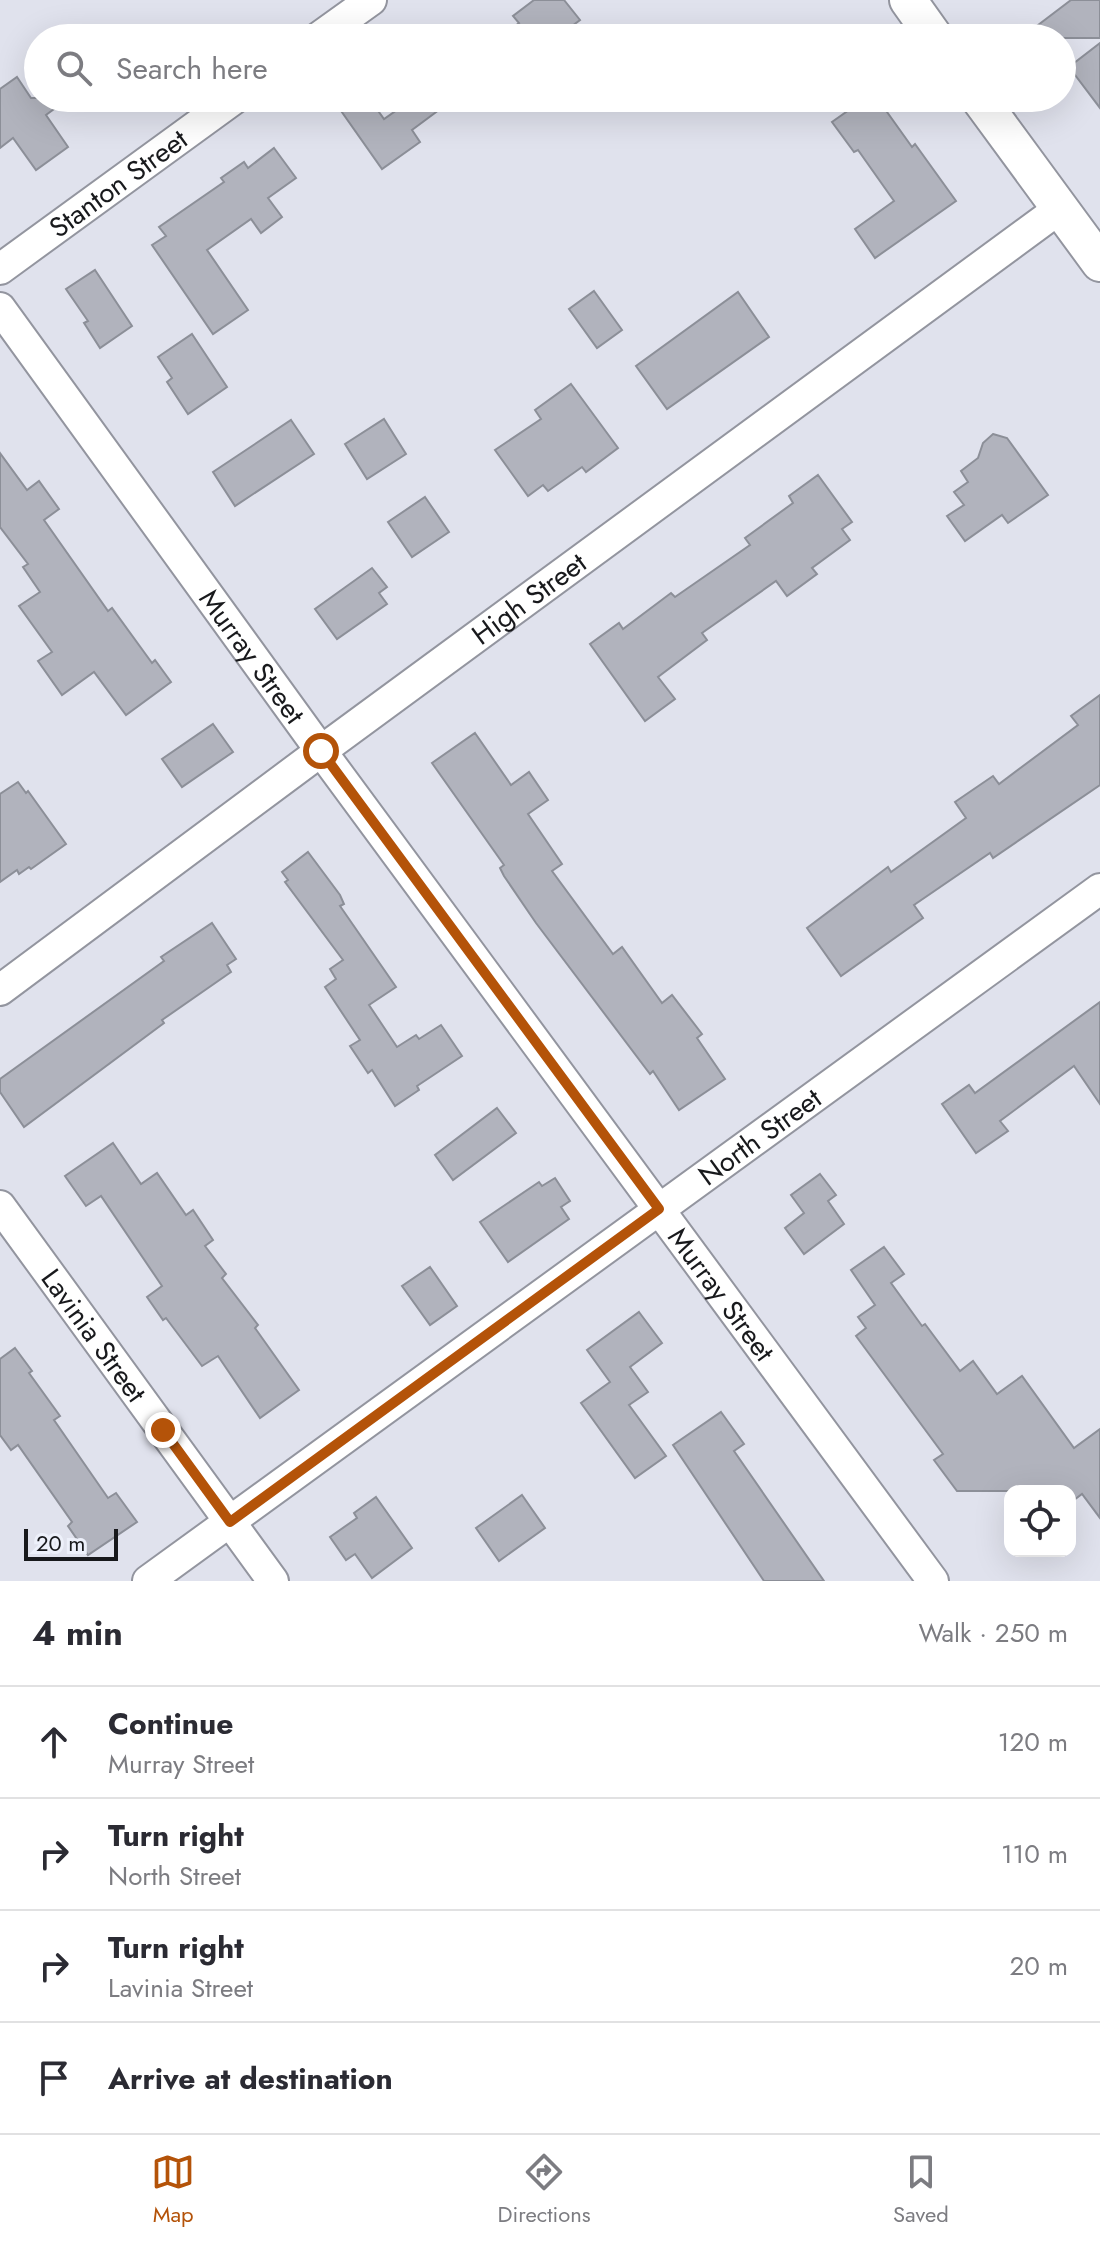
<!DOCTYPE html>
<html lang="en">
<head>
<meta charset="utf-8">
<style>
	body { margin:0; font-family:Jost,sans-serif; background:#f2f2f3; color:#2b2b33 }
	.controls { position:absolute; right:24px; bottom:24px; display:grid; overflow:hidden; border-radius:16px; box-shadow:0 8px 32px #0002 }
	.controls button { width:72px; height:72px; display:grid; place-items:center; padding:0; border:0; border-bottom:2px solid #e1e1e2; background:#fff; color:#2b2b33; font:40px sans-serif }
	.scale { position:absolute; left:24px; bottom:20px; width:94px; box-sizing:border-box; padding-left:8px; border:4px solid #18191c; border-top:0; font-size:22px; line-height:28px; white-space:nowrap; color:#18191c; -webkit-text-stroke:6px #edf0fa; paint-order:stroke }
	.stop { position:absolute; width:24px; height:24px; margin:-18px; border:6px solid #b45309; border-radius:50%; background:#fff }
	.stop.end { background:#b45309; border-color:#fff; box-shadow:0 2px 8px #0008 }
	.list { margin:0; padding:0; list-style:none }
	h2 { display:flex; justify-content:space-between; align-items:center; height:104px; margin:0; padding:0 32px; font-size:34px }
	h2 small { font-size:26px; font-weight:400; color:#7c7c81 }
	.list li { display:grid; grid-template-columns:52px 1fr auto; gap:24px; align-items:center; box-sizing:border-box; height:112px; padding:0 32px; border-top:2px solid #e1e1e2 }
	.list b { display:block; font-size:30px; white-space:nowrap }
	.list p { margin:0; font-size:26px; white-space:nowrap; color:#7c7c81 }
	.list em { font-size:26px; font-style:normal; color:#7c7c81 }
	.icon { flex:none; width:44px; height:44px; fill:none; stroke:currentColor; stroke-width:2; stroke-linecap:round; stroke-linejoin:round }
	.map { position:relative; flex:none; width:1100px; height:1581px; overflow:hidden }
	.search { position:absolute; background:#fff; box-shadow:0 8px 32px #0002; left:24px; right:24px; top:24px; height:88px; display:flex; align-items:center; gap:20px; box-sizing:border-box; padding:0 28px; border-radius:44px; color:#7c7c81; font-size:30px }
	.sheet { height:552px; background:#fff }
	nav { display:flex; justify-content:space-around; align-items:center; box-sizing:border-box; height:112px; border-top:2px solid #e1e1e2; background:#fff; font-size:22px; color:#7c7c81 }
	nav a { display:grid; justify-items:center; gap:4px }
	nav .on { color:#b45309 }
	.map>svg:first-child { display:block }
	.building { fill:#b1b3bd; stroke:#8c8f98; stroke-width:2 }
	.lines { fill:none; stroke-linecap:round; stroke-linejoin:round }
	.minor-casing { stroke:#93959f; stroke-width:34 }
	.tertiary-casing { stroke:#93959f; stroke-width:40 }
	.minor { stroke:#fff; stroke-width:30 }
	.tertiary { stroke:#fff; stroke-width:36 }
	.route { stroke:#b45309; stroke-width:10 }
	.labels { text-anchor:middle; dominant-baseline:central; stroke-width:6; stroke-linejoin:round; paint-order:stroke }
	.street-label { font-size:28px; fill:#18191c; stroke:#edf0fa }
</style>
</head>
<body>
<div class="map">
<svg width="1100" height="1581" viewBox="0 0 1100 1581">
	<rect width="100%" height="100%" fill="#e0e2ed"/>
	<g class="building">
		<path d="M 534,0 L 564,0 L 580,20 L 556,38 L 499,38 L 519,23 L 513,16 Z"/>
		<path d="M 1071,0 L 1100,0 L 1100,38 L 1021,38 Z"/>
		<path d="M 1100,43 L 1100,108 L 1069,67 Z"/>
		<path d="M 17,77 L 31,98 L 69,98 L 46,115 L 68,147 L 36,170 L 13,138 L 0,148 L 0,89 Z"/>
		<path d="M 332,98 L 369,98 L 384,119 L 414,98 L 455,98 L 412,130 L 420,142 L 382,169 Z"/>
		<path d="M 866,98 L 877,98 L 912,147 L 915,144 L 956,201 L 875,258 L 855,229 L 894,201 L 858,150 L 854,152 L 832,122 Z"/>
		<path d="M 274,148 L 296,178 L 268,198 L 282,217 L 261,233 L 251,219 L 207,250 L 248,310 L 213,334 L 152,245 L 166,236 L 159,227 L 224,182 L 221,178 L 244,162 L 248,168 Z"/>
		<path d="M 95,270 L 132,326 L 100,348 L 84,323 L 88,321 L 66,289 Z"/>
		<path d="M 594,291 L 622,330 L 597,348 L 569,309 Z"/>
		<path d="M 738,292 L 769,337 L 667,409 L 636,366 Z"/>
		<path d="M 192,334 L 227,387 L 188,414 L 167,382 L 172,378 L 158,357 Z"/>
		<path d="M 571,384 L 618,448 L 586,472 L 582,467 L 548,491 L 543,485 L 528,496 L 495,450 L 541,419 L 535,410 Z"/>
		<path d="M 384,419 L 406,454 L 367,479 L 345,444 Z"/>
		<path d="M 291,420 L 314,454 L 235,506 L 213,472 Z"/>
		<path d="M 993,434 L 1007,438 L 1048,495 L 1008,523 L 1002,515 L 965,541 L 947,516 L 964,505 L 954,492 L 968,482 L 961,471 L 978,458 L 983,443 Z"/>
		<path d="M 0,453 L 27,490 L 39,481 L 59,509 L 44,520 L 108,611 L 112,608 L 152,663 L 155,660 L 171,682 L 126,715 L 94,672 L 62,695 L 38,661 L 52,652 L 19,606 L 40,592 L 23,567 L 28,564 L 0,527 Z"/>
		<path d="M 818,475 L 852,522 L 842,529 L 850,540 L 812,568 L 817,574 L 787,596 L 776,581 L 702,633 L 707,640 L 658,677 L 675,699 L 645,721 L 590,644 L 619,623 L 623,629 L 671,593 L 675,597 L 750,545 L 745,538 L 793,503 L 789,496 Z"/>
		<path d="M 425,497 L 449,532 L 412,557 L 388,522 Z"/>
		<path d="M 372,568 L 387,587 L 379,593 L 387,604 L 337,639 L 315,609 Z"/>
		<path d="M 1100,695 L 1100,785 L 993,858 L 990,853 L 914,905 L 923,918 L 841,976 L 807,928 L 888,867 L 891,872 L 966,818 L 955,802 L 993,776 L 999,784 L 1078,725 L 1071,716 Z"/>
		<path d="M 213,724 L 233,752 L 182,787 L 162,759 Z"/>
		<path d="M 475,733 L 511,785 L 529,772 L 548,800 L 528,814 L 562,864 L 552,871 L 613,954 L 622,947 L 662,1003 L 672,995 L 702,1034 L 697,1038 L 725,1079 L 679,1110 L 653,1071 L 650,1074 L 536,923 L 504,876 L 500,868 L 504,865 L 432,763 Z"/>
		<path d="M 18,782 L 26,793 L 28,791 L 66,844 L 31,869 L 29,867 L 19,874 L 17,870 L 0,882 L 0,794 Z"/>
		<path d="M 308,852 L 340,895 L 344,904 L 340,906 L 396,987 L 369,1005 L 397,1047 L 416,1035 L 419,1039 L 441,1025 L 462,1056 L 417,1086 L 419,1090 L 395,1106 L 372,1070 L 368,1073 L 350,1046 L 360,1040 L 325,987 L 336,979 L 330,969 L 343,960 L 285,882 L 288,880 L 282,872 Z"/>
		<path d="M 212,923 L 236,959 L 227,965 L 231,972 L 162,1020 L 164,1023 L 24,1127 L 0,1092 L 0,1079 L 164,961 L 161,957 Z"/>
		<path d="M 1100,1002 L 1100,1104 L 1074,1066 L 1000,1121 L 1008,1131 L 976,1153 L 942,1104 L 969,1085 L 975,1093 Z"/>
		<path d="M 497,1108 L 516,1133 L 453,1180 L 435,1155 Z"/>
		<path d="M 113,1143 L 141,1184 L 157,1173 L 186,1215 L 193,1210 L 213,1240 L 205,1246 L 226,1274 L 222,1278 L 258,1325 L 255,1328 L 299,1390 L 260,1418 L 218,1356 L 202,1366 L 166,1318 L 163,1320 L 147,1297 L 162,1286 L 101,1196 L 86,1206 L 65,1176 Z"/>
		<path d="M 820,1174 L 836,1195 L 828,1201 L 844,1224 L 804,1254 L 785,1228 L 804,1213 L 791,1195 Z"/>
		<path d="M 555,1178 L 570,1201 L 561,1207 L 569,1219 L 508,1262 L 480,1222 L 539,1182 L 542,1186 Z"/>
		<path d="M 884,1247 L 904,1274 L 891,1283 L 922,1326 L 925,1324 L 960,1371 L 973,1361 L 997,1394 L 1022,1376 L 1074,1448 L 1100,1429 L 1100,1518 L 1082,1494 L 1070,1503 L 1070,1491 L 957,1491 L 934,1460 L 943,1454 L 856,1336 L 866,1328 L 858,1317 L 875,1305 L 851,1270 Z"/>
		<path d="M 430,1267 L 457,1306 L 430,1325 L 402,1286 Z"/>
		<path d="M 639,1312 L 662,1343 L 630,1367 L 648,1392 L 629,1405 L 666,1456 L 635,1478 L 581,1403 L 610,1382 L 587,1350 Z"/>
		<path d="M 15,1348 L 32,1371 L 29,1373 L 60,1416 L 54,1420 L 108,1498 L 116,1493 L 137,1522 L 88,1555 L 68,1526 L 72,1522 L 18,1445 L 11,1450 L 0,1435 L 0,1359 Z"/>
		<path d="M 721,1412 L 744,1444 L 734,1451 L 824,1581 L 764,1581 L 673,1445 Z"/>
		<path d="M 522,1495 L 545,1528 L 499,1561 L 476,1528 Z"/>
		<path d="M 376,1497 L 412,1548 L 372,1578 L 355,1554 L 346,1560 L 330,1537 L 357,1518 L 354,1513 Z"/>
	</g>
	<g class="lines">
		<defs>
			<g id="minor">
				<path d="M 318,38 L 371,0"/>
				<path id="s1" d="M 0,269 L 235,98"/>
				<path id="s2" d="M 0,308 L 321,751 L 933,1581"/>
				<path id="s3" d="M 0,990 L 321,751 L 1059,209"/>
				<path id="s4" d="M 0,1206 L 273,1581"/>
				<path id="s5" d="M 148,1581 L 1100,889"/>
			</g>
			<g id="tertiary">
				<path d="M 908,0 L 935,38"/>
				<path d="M 979,98 L 1100,263"/>
			</g>
		</defs>
		<use href="#minor" class="minor-casing"/>
		<use href="#tertiary" class="tertiary-casing"/>
		<use href="#minor" class="minor"/>
		<use href="#tertiary" class="tertiary"/>
	</g>
	<g class="lines">
		<path class="route" d="M 163,1430 L 230,1522 L 659,1209 L 321,751"/>
	</g>
	<g class="labels">
		<g class="street-label">
			<text stroke="none"><textPath href="#s1" startOffset="146">Stanton Street</textPath></text>
			<text stroke="none"><textPath href="#s3" startOffset="658">High Street</textPath></text>
			<text stroke="none"><textPath href="#s2" startOffset="430">Murray Street</textPath></text>
			<text stroke="none"><textPath href="#s5" startOffset="756">North Street</textPath></text>
			<text stroke="none"><textPath href="#s2" startOffset="1222">Murray Street</textPath></text>
			<text stroke="none"><textPath href="#s4" startOffset="160">Lavinia Street</textPath></text>
		</g>
	</g>
</svg>
<div class="controls">
<button><svg class="icon" aria-label="locate" viewBox="0 0 24 24"><circle cx="12" cy="12" r="6"/><path d="M12 2v4M12 18v4M2 12h4M18 12h4"/></svg></button>
</div>
<div class="scale">20 m</div>
<div class="stop" style="left:321px;top:751px"></div>
<div class="stop end" style="left:163px;top:1430px"></div>
<div class="search"><svg class="icon" aria-label="search" viewBox="0 0 24 24"><circle cx="10" cy="10" r="6"/><path d="M15 15l6 6"/></svg>Search here</div>
</div>
<section class="sheet">
<h2>4 min<small>Walk · 250 m</small></h2>
<ul class="list">
<li><svg class="icon" aria-label="ahead" viewBox="0 0 24 24"><path d="M12 20V5M6 11l6-6 6 6"/></svg><div><b>Continue</b><p>Murray Street</p></div><em>120 m</em></li>
<li><svg class="icon" aria-label="right" viewBox="0 0 24 24"><path d="M7 20v-9h11M14 6l5 5-5 5"/></svg><div><b>Turn right</b><p>North Street</p></div><em>110 m</em></li>
<li><svg class="icon" aria-label="right" viewBox="0 0 24 24"><path d="M7 20v-9h11M14 6l5 5-5 5"/></svg><div><b>Turn right</b><p>Lavinia Street</p></div><em>20 m</em></li>
<li><svg class="icon" aria-label="arrive" viewBox="0 0 24 24"><path d="M6 21V4h12l-3 4 3 4H6"/></svg><div><b>Arrive at destination</b></div></li>
</ul>
</section>
<nav>
<a class="on"><svg class="icon" aria-label="map" viewBox="0 0 24 24"><path d="M3 6l6-2 6 2 6-2v14l-6 2-6-2-6 2zM9 4v14M15 6v14"/></svg>Map</a>
<a><svg class="icon" aria-label="directions" viewBox="0 0 24 24"><path d="M12 3l9 9-9 9-9-9zM9 14v-3h6M13 9l2 2-2 2"/></svg>Directions</a>
<a><svg class="icon" aria-label="saved" viewBox="0 0 24 24"><path d="M7 4h10v16l-5-4-5 4z"/></svg>Saved</a>
</nav>
</body>
</html>
